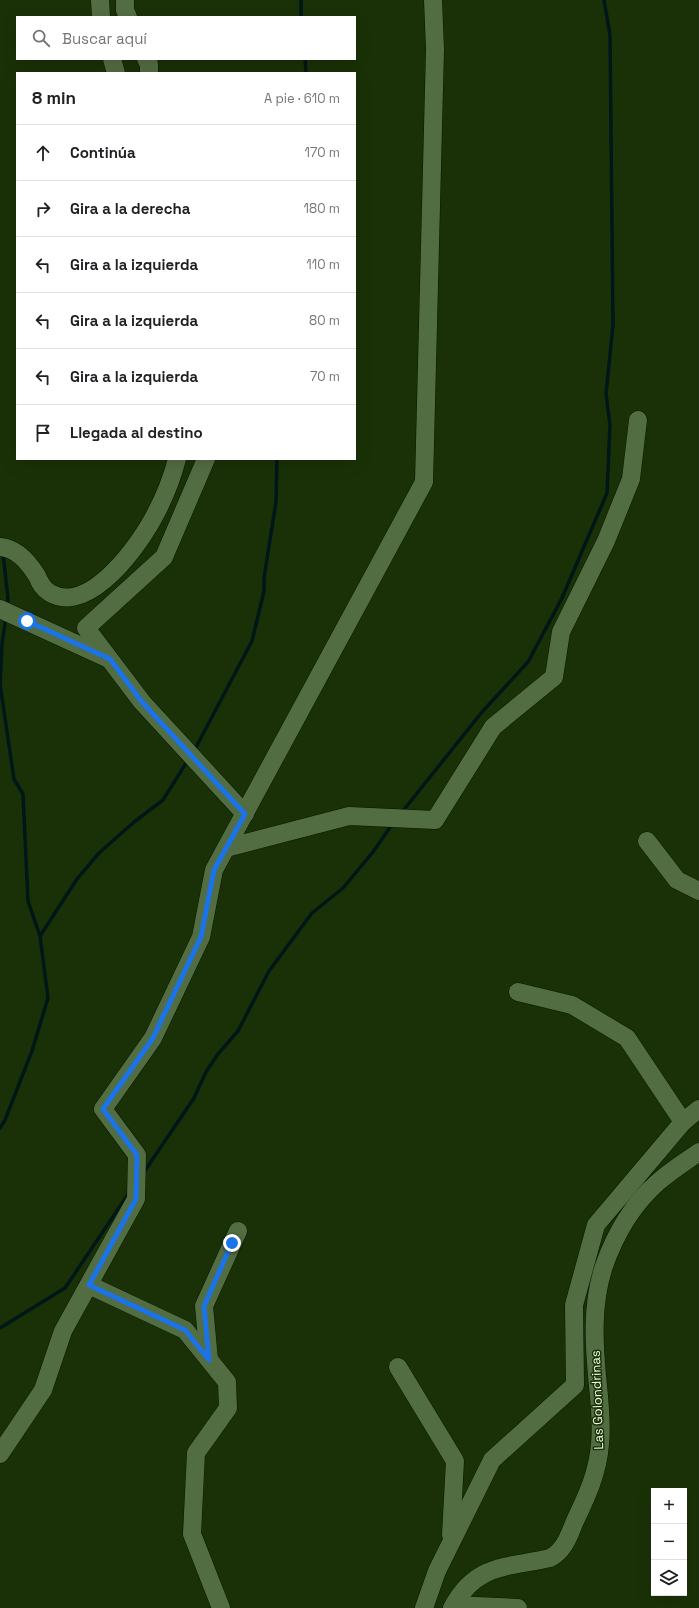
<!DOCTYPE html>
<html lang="es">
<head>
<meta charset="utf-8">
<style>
	body { margin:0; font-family:"Space Grotesk",sans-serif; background:#f6f6f6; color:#202124 }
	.controls { position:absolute; right:12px; bottom:12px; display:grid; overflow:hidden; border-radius:0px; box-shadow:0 4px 16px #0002 }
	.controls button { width:36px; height:36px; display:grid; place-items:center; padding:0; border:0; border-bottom:1px solid #e0e0e0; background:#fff; color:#202124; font:20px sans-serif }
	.stop { position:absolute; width:12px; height:12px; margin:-9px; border:3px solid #1a73e8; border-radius:50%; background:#fff }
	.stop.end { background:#1a73e8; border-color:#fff; box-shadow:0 1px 4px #0008 }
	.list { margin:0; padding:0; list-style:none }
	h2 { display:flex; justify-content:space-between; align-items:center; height:52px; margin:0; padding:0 16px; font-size:17px }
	h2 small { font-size:13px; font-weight:400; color:#757577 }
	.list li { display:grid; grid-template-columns:26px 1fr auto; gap:12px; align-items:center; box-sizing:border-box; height:56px; padding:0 16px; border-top:1px solid #e0e0e0 }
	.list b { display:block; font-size:15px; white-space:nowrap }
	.list em { font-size:13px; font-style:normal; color:#757577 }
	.icon { flex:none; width:22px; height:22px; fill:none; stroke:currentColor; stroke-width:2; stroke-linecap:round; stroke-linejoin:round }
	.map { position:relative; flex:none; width:699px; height:1608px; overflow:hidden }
	.search { position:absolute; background:#fff; box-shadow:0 4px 16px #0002; left:16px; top:16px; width:340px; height:44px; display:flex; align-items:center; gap:10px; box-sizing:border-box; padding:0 14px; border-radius:0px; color:#757577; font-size:15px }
	.panel { position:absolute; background:#fff; box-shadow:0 4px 16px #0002; left:16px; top:72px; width:340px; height:388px; border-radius:0px }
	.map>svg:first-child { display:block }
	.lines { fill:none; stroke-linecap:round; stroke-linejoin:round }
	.stream { stroke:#001717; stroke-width:3.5 }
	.minor-casing { stroke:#071700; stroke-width:19 }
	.minor { stroke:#536d43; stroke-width:18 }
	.route { stroke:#1a73e8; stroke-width:5 }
	.labels { text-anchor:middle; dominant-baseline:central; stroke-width:3; stroke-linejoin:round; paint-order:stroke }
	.street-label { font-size:13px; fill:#ebfae2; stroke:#1a3107 }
</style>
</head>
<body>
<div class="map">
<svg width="699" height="1608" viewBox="0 0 699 1608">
	<rect width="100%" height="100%" fill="#1a3107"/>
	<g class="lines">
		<g class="stream">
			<path d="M 301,0 L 301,17"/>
			<path d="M 305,59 L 306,73"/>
			<path d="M 3,553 L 8,599 L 7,607"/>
			<path d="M 194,751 L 252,641 L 264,591 L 264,578 L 276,502 L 277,459"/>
			<path d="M 402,812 L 482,712 L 528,662 L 562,598 L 607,493 L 610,425 L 606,394 L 613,325 L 610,35 L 604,0"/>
			<path d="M 40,936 L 77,879 L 99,853 L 134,822 L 163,800 L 188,760"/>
			<path d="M 0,1128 L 5,1120 L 32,1051 L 48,998 L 40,936 L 28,901 L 23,794 L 14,779 L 0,684 L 2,644 L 6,617"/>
			<path d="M 144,1172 L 194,1098 L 206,1072 L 218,1054 L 238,1031 L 269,971 L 312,913 L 343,888 L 373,852 L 393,823"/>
			<path d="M 0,1328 L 65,1288 L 129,1193"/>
		</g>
		<defs>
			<g id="minor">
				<path d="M 100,0 L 101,17"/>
				<path d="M 125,0 L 125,10 L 128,17"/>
				<path d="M 112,59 L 116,73"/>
				<path d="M 146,59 L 149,64 L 149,73"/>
				<path d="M 206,459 L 164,557 L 86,628 L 142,702 L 245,814"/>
				<path d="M 0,547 C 16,548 29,563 37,576 C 40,583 43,589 50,593 C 90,616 141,543 156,513 C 165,496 172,478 177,459"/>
				<path d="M 0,609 L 107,658"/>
				<path d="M 647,841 L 677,880 L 699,891"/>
				<path d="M 226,848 L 349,816 L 435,820 L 493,727 L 554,677 L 561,632 L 606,541 L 631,479 L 638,420"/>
				<path d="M 518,992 L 572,1005 L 627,1038 L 683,1122"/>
				<path d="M 89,1285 L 185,1330 L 227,1382 L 228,1408 L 196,1453 L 192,1534 L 221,1608"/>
				<path d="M 209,1360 L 204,1306 L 238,1231"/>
				<path d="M 398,1367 L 455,1461 L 451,1535"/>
				<path d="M 0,1454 L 43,1390 L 63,1331 L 136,1199 L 137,1155 L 103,1109 L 153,1038 L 201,937 L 214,870 L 424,482 L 435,49 L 433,0"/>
				<path d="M 454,1605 L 518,1608"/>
				<path d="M 424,1608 L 437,1571 L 492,1460 L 575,1385 L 574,1305 L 596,1225 L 683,1122 L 699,1109"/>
				<path d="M 452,1608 C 476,1563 507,1568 550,1558 C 565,1550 569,1535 575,1521 C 587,1496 598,1472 600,1444 C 602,1425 600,1405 598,1386 C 594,1346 591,1305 604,1266 C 615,1235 632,1205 657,1183 C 670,1171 685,1162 699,1152"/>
			</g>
		</defs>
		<use href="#minor" class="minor-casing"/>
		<use href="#minor" class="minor"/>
	</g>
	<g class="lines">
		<path class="route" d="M 27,621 L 110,659 L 142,702 L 245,814 L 214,870 L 201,937 L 160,1023 L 153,1038 L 103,1109 L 137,1155 L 136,1199 L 89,1285 L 185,1330 L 209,1360 L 204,1306 L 232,1243"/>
	</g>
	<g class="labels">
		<g class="street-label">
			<text transform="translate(597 1400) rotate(-92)">Las Golondrinas</text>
		</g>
	</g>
</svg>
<div class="controls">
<button>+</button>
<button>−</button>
<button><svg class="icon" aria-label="layers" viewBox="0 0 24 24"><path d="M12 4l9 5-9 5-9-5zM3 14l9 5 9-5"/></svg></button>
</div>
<div class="stop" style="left:27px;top:621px"></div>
<div class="stop end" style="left:232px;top:1243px"></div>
<div class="search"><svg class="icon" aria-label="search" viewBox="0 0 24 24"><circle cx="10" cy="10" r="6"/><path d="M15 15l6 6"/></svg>Buscar aquí</div>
<section class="panel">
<h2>8 min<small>A pie · 610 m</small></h2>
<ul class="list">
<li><svg class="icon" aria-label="ahead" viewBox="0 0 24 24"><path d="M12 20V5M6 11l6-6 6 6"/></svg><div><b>Continúa</b></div><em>170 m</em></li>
<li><svg class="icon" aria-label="right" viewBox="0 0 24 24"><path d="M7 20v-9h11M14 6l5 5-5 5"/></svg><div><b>Gira a la derecha</b></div><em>180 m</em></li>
<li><svg class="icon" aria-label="left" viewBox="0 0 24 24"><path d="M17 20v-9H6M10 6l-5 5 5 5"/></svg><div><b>Gira a la izquierda</b></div><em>110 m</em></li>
<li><svg class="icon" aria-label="left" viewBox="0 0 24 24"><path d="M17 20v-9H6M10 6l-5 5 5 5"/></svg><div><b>Gira a la izquierda</b></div><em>80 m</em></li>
<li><svg class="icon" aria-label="left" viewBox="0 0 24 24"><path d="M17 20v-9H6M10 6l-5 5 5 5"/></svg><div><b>Gira a la izquierda</b></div><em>70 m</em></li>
<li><svg class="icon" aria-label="arrive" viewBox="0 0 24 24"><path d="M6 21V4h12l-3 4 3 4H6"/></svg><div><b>Llegada al destino</b></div></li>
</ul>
</section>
</div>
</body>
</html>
